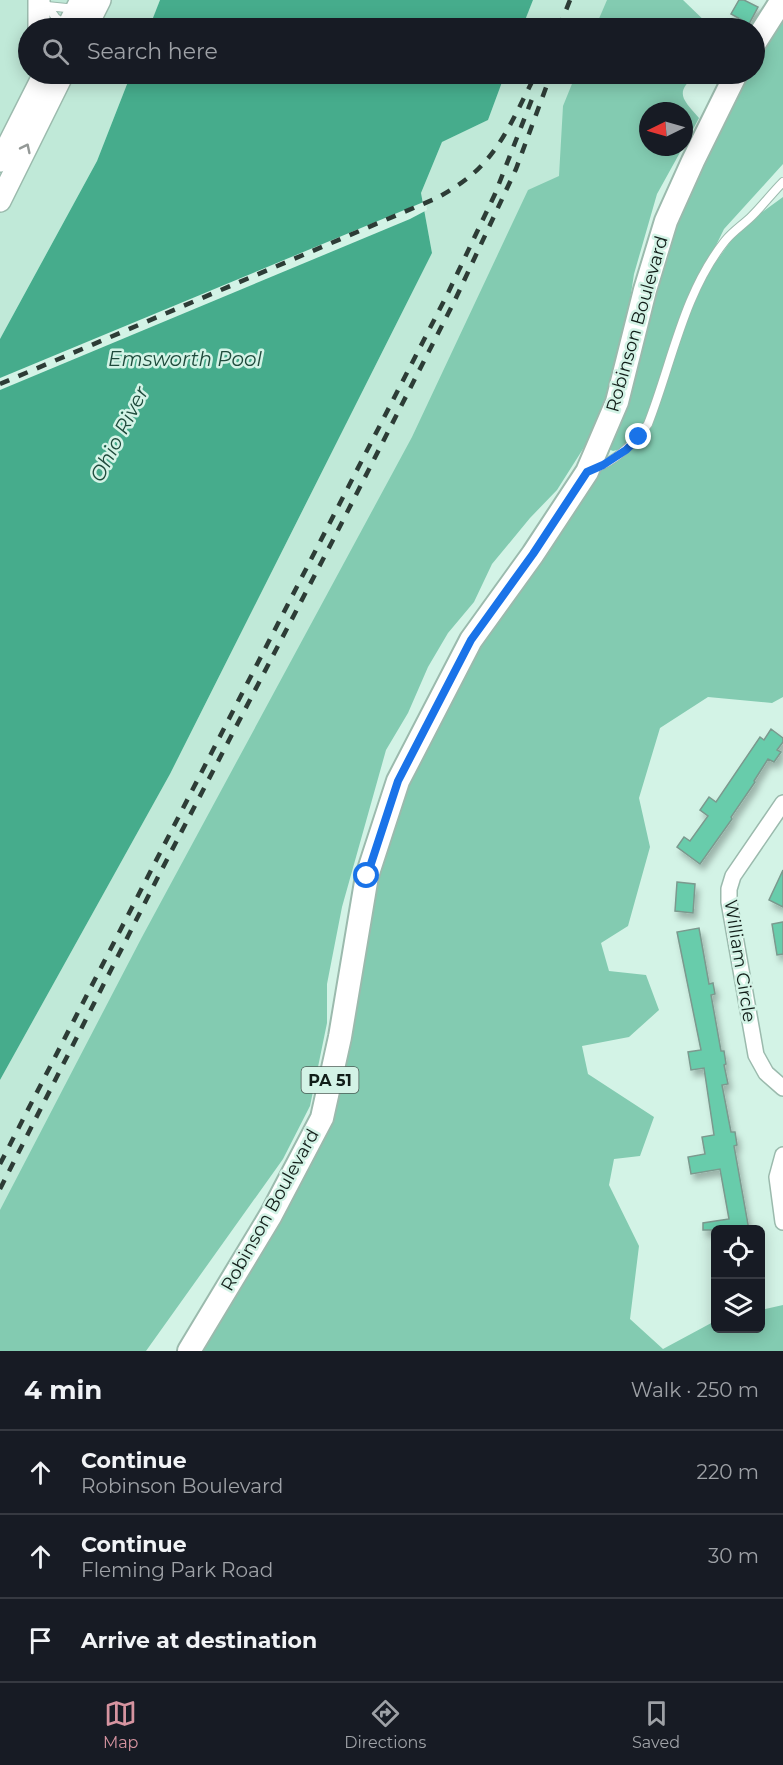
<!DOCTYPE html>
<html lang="en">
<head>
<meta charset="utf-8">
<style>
	body { margin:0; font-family:Montserrat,sans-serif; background:#242831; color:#f1f3f6 }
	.controls { position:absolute; right:18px; bottom:18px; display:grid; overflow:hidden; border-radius:9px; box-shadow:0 3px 15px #0003 }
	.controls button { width:54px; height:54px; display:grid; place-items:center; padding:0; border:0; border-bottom:2px solid #363941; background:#171b24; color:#f1f3f6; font:30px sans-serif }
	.compass { position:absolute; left:639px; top:102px; width:54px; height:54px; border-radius:50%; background:#171b24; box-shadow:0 3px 15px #0003; rotate:265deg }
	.stop { position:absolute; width:18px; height:18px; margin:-14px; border:4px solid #1a73e8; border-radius:50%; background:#fff }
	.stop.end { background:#1a73e8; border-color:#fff; box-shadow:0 2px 6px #0008 }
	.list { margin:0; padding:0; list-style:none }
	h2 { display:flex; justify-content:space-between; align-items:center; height:78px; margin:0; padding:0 24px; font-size:26px }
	h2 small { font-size:20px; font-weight:400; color:#9ea1a6 }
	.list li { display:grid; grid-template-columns:39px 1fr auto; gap:18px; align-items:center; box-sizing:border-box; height:84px; padding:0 24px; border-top:2px solid #363941 }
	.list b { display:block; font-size:22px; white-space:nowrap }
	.list p { margin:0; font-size:20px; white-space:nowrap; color:#9ea1a6 }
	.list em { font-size:20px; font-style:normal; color:#9ea1a6 }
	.icon { flex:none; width:33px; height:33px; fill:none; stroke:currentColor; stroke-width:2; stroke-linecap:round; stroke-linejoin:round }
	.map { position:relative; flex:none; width:783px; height:1351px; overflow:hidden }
	.search { position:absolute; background:#171b24; box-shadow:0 3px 15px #0003; left:18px; right:18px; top:18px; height:66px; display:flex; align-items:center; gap:15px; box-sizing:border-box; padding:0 21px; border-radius:33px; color:#9ea1a6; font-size:22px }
	.sheet { height:330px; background:#171b24 }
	nav { display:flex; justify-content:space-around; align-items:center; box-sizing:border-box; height:84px; border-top:2px solid #363941; background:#171b24; font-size:16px; color:#9ea1a6 }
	nav a { display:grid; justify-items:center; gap:3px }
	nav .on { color:#d694a0 }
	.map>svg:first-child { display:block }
	.built { fill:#c0e9d8 }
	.green { fill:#83cbb1 }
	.water { fill:#46ac8c }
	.pier { fill:#d3f3e6 }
	.building { fill:#68ccab; stroke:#7b998e; stroke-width:1.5; filter:url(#shadow) }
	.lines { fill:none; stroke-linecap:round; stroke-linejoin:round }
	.lane-casing { stroke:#9bbaad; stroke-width:10 }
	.street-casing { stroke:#9bbaad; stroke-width:18 }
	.secondary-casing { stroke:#9bbaad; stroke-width:24 }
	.primary-casing { stroke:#9bbaad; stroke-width:26 }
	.lane { stroke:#fff; stroke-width:8 }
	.street { stroke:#fff; stroke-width:15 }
	.secondary { stroke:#fff; stroke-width:21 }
	.primary { stroke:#fff; stroke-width:22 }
	.rail { stroke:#2d3c36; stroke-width:4.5; stroke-dasharray:10 10; stroke-linecap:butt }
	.oneway { stroke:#949997 }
	.route { stroke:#1a73e8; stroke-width:8 }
	.labels { text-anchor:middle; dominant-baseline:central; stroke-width:5; stroke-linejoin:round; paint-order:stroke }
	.shield { fill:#d3f3e6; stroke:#4b5d56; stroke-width:1.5 }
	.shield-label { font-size:16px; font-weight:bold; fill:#111d18 }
	.street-label { font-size:18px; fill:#111d18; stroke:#d3f3e6 }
	.water-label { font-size:20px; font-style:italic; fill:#1f4b3c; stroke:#d3f3e6 }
</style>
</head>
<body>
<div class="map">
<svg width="783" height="1351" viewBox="0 0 783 1351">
	<defs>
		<filter id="shadow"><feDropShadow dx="3.5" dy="6" stdDeviation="3" flood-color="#0004"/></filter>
	</defs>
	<rect width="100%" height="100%" fill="#d3f3e6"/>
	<g class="built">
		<path d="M 0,0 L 81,0 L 67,28 L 28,28 L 28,74 L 44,74 L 0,161 Z"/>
		<path d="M 100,0 L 160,0 L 149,28 L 86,28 Z"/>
		<path d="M 533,0 L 638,0 L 627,28 L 522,28 Z"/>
		<path d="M 63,74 L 131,74 L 97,161 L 0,339 L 0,201 Z"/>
		<path d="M 505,74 L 610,74 L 0,1330 L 0,1080 L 170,774 L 432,253 L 421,193 L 442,142 L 488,120 Z"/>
	</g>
	<g class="green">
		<path d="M 607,0 L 683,0 L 712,28 L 595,28 Z"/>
		<path d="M 783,18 L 783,164 L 724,229 L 685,309 L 647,423 L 625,448 L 613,451 L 606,448 L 646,290 L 740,74 L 754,74 L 755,50 Z"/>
		<path d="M 576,74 L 697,74 C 674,93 682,98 699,118 L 684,146 L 684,111 L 648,111 L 648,147 L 683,147 L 657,194 L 634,274 L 622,352 L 595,430 L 557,490 L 530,518 L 492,564 L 474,602 L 448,633 L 428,667 L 408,713 L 386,750 L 342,907 L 327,984 L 327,1023 L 310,1106 L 283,1159 L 146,1351 L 0,1351 L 0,1210 L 142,937 L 412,437 L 528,190 L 559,176 L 563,106 Z"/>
		<path d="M 783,197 L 783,697 L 772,703 L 708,697 L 660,728 L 639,798 L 650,847 L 628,926 L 601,943 L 609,971 L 646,975 L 659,1010 L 629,1037 L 582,1046 L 588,1074 L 654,1117 L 640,1156 L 614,1159 L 609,1185 L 639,1246 L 630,1319 L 663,1349 L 715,1321 L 716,1328 L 760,1328 L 761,1310 L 783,1305 L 783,1351 L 192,1351 L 327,1124 L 371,877 L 401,783 L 474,642 L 589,473 L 640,438 L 688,310 L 710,270 L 740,228 Z"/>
	</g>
	<g class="water">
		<path d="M 160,0 L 533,0 L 522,28 L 149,28 Z"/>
		<path d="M 131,74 L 505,74 L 488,120 L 442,142 L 421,193 L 432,253 L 170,774 L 0,1080 L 0,339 L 97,161 Z"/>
	</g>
	<path class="pier" d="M 426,201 L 427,210 L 410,219 L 0,390 L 0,378 Z"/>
	<g class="building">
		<path d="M 739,0 L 744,0 L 758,7 L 749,24 L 731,14 Z"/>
		<path d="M 771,729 L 783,738 L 783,742 L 777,750 L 781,752 L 774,762 L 768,759 L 754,781 L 755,782 L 731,817 L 732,819 L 700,864 L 677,847 L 684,837 L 690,841 L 708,816 L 700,810 L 709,797 L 716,802 L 760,737 L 764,740 Z"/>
		<path d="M 783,870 L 783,907 L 769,900 Z"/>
		<path d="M 677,882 L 695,884 L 693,913 L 675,911 Z"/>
		<path d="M 783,922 L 783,954 L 777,955 L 772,924 Z"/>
		<path d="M 699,928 L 709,984 L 713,983 L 715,994 L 711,995 L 721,1051 L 724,1051 L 726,1064 L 724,1065 L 728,1084 L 722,1085 L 731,1132 L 735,1132 L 737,1145 L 734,1146 L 749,1230 L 703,1230 L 703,1223 L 729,1219 L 720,1169 L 691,1174 L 688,1157 L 705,1154 L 702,1137 L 714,1135 L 704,1068 L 691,1070 L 688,1052 L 701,1050 L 677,932 Z"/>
	</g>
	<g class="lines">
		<defs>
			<g id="lane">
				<path d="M 46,4 L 56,18 L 66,25"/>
				<path d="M 47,6 L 76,9"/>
				<path d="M 594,469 C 616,460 634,444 648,424 C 672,363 683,294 725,241 C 733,231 743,225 752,216 C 763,205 772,193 783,182"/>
			</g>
			<g id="street">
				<path d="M 783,803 L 733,876 L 729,889 L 729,902 L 756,1055 L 766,1073 L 783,1088"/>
				<path d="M 783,1155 L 777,1177 L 783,1222"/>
			</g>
			<g id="secondary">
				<path d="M 39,0 L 39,28"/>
				<path d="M 67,28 L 81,0"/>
				<path d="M 86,28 L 100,0"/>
				<path d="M 0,161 L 44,74"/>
				<path d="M 0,201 L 63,74"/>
			</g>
			<g id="primary">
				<path d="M 754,44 L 782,0"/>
				<path d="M 189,1351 L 271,1215 L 322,1118 L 340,1037 L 367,876 L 398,781 L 471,640 L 533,554 L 587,472 L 617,402 L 645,290 L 666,221 L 693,161 L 736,74"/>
			</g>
		</defs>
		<use href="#lane" class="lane-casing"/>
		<use href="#street" class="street-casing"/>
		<use href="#secondary" class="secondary-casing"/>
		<use href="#primary" class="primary-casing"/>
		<use href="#lane" class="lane"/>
		<use href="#street" class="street"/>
		<use href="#secondary" class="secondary"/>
		<use href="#primary" class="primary"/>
		<g class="rail">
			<path d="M 559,28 L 570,0"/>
			<path d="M 0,384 L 437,198 C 453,189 469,179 482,165 C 506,140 520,104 536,74"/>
			<path d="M 0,1164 L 448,293 L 495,194 L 532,99"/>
			<path d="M 0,1189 L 160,873 L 333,540 L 455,300 L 516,169 L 551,74"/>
		</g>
	</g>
	<defs><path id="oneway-chevron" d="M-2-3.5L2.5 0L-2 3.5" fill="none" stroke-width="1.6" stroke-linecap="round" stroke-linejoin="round" transform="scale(1.5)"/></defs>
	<use class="oneway" href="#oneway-chevron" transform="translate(26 148) rotate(-64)"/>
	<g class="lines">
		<path class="route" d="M 367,876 L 398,781 L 471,640 L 533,554 L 587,472 L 603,465 L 626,450 L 639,437"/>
	</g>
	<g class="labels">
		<rect class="shield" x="301.5" y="1067" width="57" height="26" rx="4.5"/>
		<g class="shield-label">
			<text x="330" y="1080">PA 51</text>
		</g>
		<g class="street-label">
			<text transform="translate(637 324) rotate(-74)">Robinson Boulevard</text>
			<text transform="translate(740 961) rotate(81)">William Circle</text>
			<text transform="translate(270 1210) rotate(-61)">Robinson Boulevard</text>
		</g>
		<g class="water-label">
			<text x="185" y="359">Emsworth Pool</text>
			<text transform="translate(119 434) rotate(-63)">Ohio River</text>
		</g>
	</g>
</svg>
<div class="controls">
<button><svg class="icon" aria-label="locate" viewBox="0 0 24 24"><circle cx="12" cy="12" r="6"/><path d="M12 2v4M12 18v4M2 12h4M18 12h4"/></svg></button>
<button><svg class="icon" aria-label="layers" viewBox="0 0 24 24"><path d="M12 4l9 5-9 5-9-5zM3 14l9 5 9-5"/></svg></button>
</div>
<svg class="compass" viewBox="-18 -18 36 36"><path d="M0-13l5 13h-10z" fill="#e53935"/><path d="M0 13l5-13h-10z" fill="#9ea1a6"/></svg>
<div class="stop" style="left:367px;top:876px"></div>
<div class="stop end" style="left:639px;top:437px"></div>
<div class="search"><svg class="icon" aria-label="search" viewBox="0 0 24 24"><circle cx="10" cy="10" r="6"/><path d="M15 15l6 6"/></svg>Search here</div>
</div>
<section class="sheet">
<h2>4 min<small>Walk · 250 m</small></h2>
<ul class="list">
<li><svg class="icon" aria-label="ahead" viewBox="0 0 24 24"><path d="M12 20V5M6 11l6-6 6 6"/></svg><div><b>Continue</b><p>Robinson Boulevard</p></div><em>220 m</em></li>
<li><svg class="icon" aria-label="ahead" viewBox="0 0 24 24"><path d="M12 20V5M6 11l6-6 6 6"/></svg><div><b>Continue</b><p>Fleming Park Road</p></div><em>30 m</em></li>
<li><svg class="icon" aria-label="arrive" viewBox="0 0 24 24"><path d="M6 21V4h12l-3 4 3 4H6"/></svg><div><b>Arrive at destination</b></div></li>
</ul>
</section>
<nav>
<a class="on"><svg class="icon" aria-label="map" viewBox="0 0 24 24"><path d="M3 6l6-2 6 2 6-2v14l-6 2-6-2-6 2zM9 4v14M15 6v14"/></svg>Map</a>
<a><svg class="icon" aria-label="directions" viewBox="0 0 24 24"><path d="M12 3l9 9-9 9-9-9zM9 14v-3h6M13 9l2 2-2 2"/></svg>Directions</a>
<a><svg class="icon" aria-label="saved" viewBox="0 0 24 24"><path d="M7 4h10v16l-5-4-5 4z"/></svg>Saved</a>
</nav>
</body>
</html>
